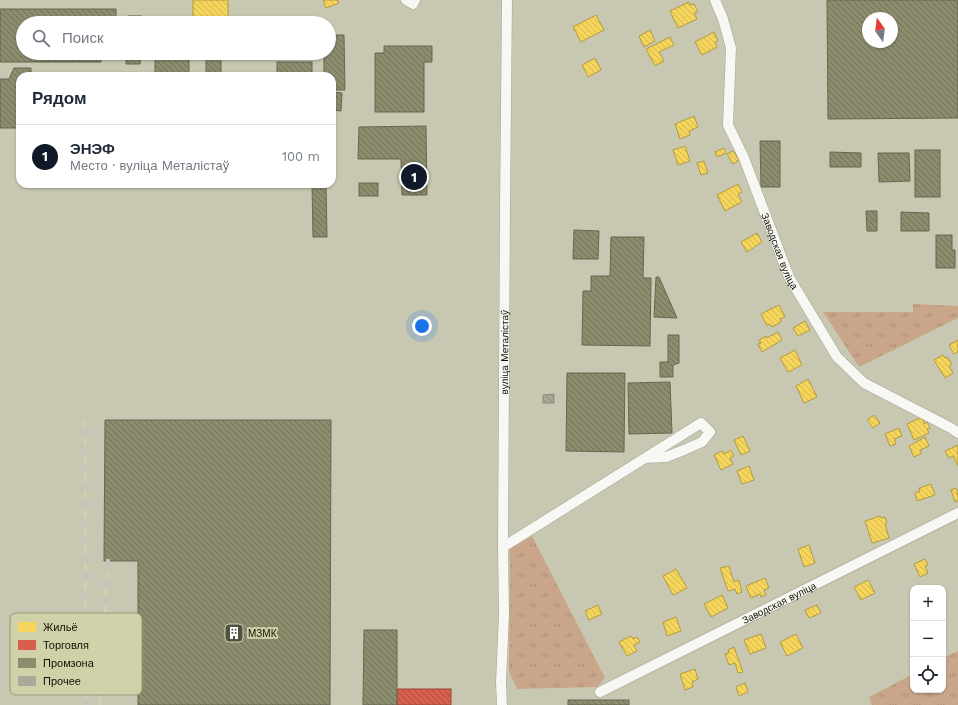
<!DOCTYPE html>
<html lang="ru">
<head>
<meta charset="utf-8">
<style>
	body { margin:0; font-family:"Work Sans",sans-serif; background:#f6f6f7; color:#1f2937 }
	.controls { position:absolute; right:12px; bottom:12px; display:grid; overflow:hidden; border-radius:8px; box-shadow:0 1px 3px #0004 }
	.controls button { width:36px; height:36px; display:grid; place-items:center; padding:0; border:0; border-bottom:1px solid #e0e1e3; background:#fff; color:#1f2937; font:20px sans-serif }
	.compass { position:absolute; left:862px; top:12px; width:36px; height:36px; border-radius:50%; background:#fff; box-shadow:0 1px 3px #0004; rotate:346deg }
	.you { position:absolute; left:422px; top:326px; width:14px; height:14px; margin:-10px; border:3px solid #fff; border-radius:50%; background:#1a73e8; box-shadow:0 0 0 6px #1a73e833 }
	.badge { display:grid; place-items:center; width:26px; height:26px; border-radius:50%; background:#111827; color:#fff; font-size:13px; font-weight:700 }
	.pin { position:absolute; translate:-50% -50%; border:2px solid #fff; box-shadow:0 1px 4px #0006 }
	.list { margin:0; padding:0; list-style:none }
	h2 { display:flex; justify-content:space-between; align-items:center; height:52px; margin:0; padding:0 16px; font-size:17px }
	h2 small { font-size:13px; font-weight:400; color:#747a83 }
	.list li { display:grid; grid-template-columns:26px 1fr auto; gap:12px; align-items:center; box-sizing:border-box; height:64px; padding:0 16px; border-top:1px solid #e0e1e3 }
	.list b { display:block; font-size:15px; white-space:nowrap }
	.list p { margin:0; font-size:13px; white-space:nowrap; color:#747a83 }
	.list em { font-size:13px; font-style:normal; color:#747a83 }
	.icon { flex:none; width:22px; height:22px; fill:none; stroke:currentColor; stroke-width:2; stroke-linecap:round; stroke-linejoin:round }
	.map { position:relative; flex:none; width:958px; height:705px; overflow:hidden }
	.search { position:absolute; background:#fff; box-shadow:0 1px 3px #0004; left:16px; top:16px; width:320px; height:44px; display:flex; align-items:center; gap:10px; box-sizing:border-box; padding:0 14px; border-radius:22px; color:#747a83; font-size:15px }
	.panel { position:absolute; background:#fff; box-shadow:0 1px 3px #0004; left:16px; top:72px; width:320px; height:116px; border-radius:12px }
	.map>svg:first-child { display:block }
	.grass { fill:url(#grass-tufts) }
	.homes { fill:url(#homes-back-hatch); stroke:#b19a42 }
	.shops { fill:url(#shops-back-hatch); stroke:#9b4837 }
	.industry { fill:url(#industry-back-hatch); stroke:#67674e; fill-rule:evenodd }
	.building { fill:url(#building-back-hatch); stroke:#8c8979 }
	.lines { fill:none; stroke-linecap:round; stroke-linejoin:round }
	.minor-casing { stroke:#a3a392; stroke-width:11 }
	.minor { stroke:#f7f7f3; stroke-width:10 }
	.rail-casing { stroke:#c5c5c0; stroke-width:4.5 }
	.rail { stroke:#d0d1a9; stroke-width:3; stroke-dasharray:9; stroke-linecap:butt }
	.labels { text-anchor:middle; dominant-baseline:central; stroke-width:4; stroke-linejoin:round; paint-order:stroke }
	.street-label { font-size:10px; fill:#111104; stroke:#d0d1a9 }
	.poi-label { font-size:10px; fill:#111104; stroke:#d0d1a9; text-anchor:start }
	.key { fill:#d0d1a9; stroke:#979777; stroke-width:1 }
	.key-label { font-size:11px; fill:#111104 }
</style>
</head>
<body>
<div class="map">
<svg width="958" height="705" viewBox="0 0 958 705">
	<defs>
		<pattern id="grass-tufts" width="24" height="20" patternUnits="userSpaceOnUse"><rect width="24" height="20" fill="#c9a68a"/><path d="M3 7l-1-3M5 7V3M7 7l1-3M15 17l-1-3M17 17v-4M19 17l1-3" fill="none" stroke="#ac8e75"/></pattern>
		<pattern id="homes-back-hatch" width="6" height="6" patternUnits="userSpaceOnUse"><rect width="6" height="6" fill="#f6d55c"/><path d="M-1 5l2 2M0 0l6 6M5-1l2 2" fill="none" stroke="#d2b64e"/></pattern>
		<pattern id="shops-back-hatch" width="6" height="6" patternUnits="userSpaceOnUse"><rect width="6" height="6" fill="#d6604d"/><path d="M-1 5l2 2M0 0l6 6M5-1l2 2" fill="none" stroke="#ac4e3e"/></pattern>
		<pattern id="industry-back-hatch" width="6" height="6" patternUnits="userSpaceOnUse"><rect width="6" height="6" fill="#8c8c6e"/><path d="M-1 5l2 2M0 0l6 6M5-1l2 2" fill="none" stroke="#717158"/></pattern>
		<pattern id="building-back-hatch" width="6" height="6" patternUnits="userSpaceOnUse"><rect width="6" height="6" fill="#aaa897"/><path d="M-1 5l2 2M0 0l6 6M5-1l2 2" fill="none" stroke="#898779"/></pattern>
	</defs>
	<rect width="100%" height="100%" fill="#c8c8b2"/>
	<g class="grass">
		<path d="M 913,304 L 958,306 L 958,318 L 859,367 L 823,312 L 913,312 Z"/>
		<path d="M 532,536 L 605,678 L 597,687 L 517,689 L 509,672 L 510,549 Z"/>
		<path d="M 958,651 L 958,705 L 872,705 L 869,697 L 913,674 L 913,690 L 943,690 L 943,658 Z"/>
	</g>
	<g class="homes">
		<rect x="193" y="0" width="35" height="23"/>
		<path d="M 323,0 L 337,0 L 339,3 L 326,8 Z"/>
		<path d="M 689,2 L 690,5 L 694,4 L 698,12 L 694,13 L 697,19 L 678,28 L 670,11 Z"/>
		<path d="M 596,15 L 604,30 L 581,42 L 573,27 Z"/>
		<path d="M 650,30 L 655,41 L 644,47 L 639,36 Z"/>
		<path d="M 714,32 L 718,41 L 715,42 L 717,47 L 702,55 L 695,42 Z"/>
		<path d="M 670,37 L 674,45 L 659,52 L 664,61 L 655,66 L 646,49 Z"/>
		<path d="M 595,58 L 601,70 L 588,77 L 582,65 Z"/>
		<path d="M 694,116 L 698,127 L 689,131 L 690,135 L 680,139 L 675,124 Z"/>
		<path d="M 685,146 L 690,161 L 678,165 L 673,150 Z"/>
		<path d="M 724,148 L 726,153 L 717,157 L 715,152 Z"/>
		<path d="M 733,151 L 739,160 L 733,164 L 727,154 Z"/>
		<path d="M 704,161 L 708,173 L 701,175 L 697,163 Z"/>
		<path d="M 738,184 L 742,192 L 738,194 L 742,202 L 725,211 L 717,195 Z"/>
		<path d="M 757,233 L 762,242 L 747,252 L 741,242 Z"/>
		<path d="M 779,305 L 785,317 L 780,319 L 781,322 L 772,327 L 770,324 L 767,326 L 761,314 Z"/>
		<path d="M 805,321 L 810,330 L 798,336 L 793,328 Z"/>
		<path d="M 778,332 L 782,340 L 762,352 L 758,344 L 761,343 L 759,340 L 766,336 L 767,338 Z"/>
		<path d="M 958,340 L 958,352 L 954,354 L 949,345 Z"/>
		<path d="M 795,350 L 802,365 L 788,372 L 780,358 Z"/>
		<path d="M 943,355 L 945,358 L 947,357 L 952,364 L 949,366 L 953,373 L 945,378 L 934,360 Z"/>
		<path d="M 808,379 L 817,397 L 804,403 L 796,386 Z"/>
		<path d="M 874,415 L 880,423 L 873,428 L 867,420 Z"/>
		<path d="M 922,417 L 924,424 L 927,422 L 930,428 L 927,429 L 929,433 L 914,440 L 907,424 Z"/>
		<path d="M 899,428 L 902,436 L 894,439 L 896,444 L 890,446 L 885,434 Z"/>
		<path d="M 743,436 L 750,451 L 741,455 L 734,440 Z"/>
		<path d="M 925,437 L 929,446 L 920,450 L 922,453 L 914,457 L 909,446 Z"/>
		<path d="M 958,445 L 958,466 L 953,456 L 949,458 L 945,451 Z"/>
		<path d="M 731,450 L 734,456 L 730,458 L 733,464 L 721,470 L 714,455 L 722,451 L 724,454 Z"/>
		<path d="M 749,466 L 754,480 L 742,484 L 737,471 Z"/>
		<path d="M 931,484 L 935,495 L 917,501 L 915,493 L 920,491 L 919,488 Z"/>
		<path d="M 956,488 L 958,495 L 958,501 L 955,502 L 951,490 Z"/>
		<path d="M 880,516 L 881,518 L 885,517 L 887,523 L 885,524 L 889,538 L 872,543 L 865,521 Z"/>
		<path d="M 809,545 L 815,563 L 804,567 L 798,549 Z"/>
		<path d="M 925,559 L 928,565 L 925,566 L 928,573 L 920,577 L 914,564 Z"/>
		<path d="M 729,566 L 734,582 L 739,580 L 742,592 L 737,594 L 735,589 L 728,591 L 720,568 Z"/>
		<path d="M 676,569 L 687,588 L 673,595 L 663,576 Z"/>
		<path d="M 765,578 L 769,588 L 764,590 L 766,595 L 761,597 L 760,594 L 751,598 L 746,586 Z"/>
		<path d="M 868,580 L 875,593 L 861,600 L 854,587 Z"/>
		<path d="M 722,595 L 728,608 L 711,617 L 704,604 Z"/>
		<path d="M 598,605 L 602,614 L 589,620 L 585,611 Z"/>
		<path d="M 817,605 L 821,613 L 809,618 L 805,610 Z"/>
		<path d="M 676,617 L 681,631 L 667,636 L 663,622 Z"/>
		<path d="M 761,634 L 766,648 L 750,654 L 744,640 Z"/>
		<path d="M 796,634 L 803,648 L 787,656 L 780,642 Z"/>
		<path d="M 631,636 L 633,639 L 637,637 L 640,642 L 634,645 L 637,651 L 627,656 L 619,642 Z"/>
		<path d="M 734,647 L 743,672 L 738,673 L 735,663 L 729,665 L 725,654 L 729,653 L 728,650 Z"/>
		<path d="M 695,669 L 698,679 L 692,682 L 693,687 L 685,690 L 680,674 Z"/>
		<path d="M 745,683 L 748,692 L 739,696 L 736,687 Z"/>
	</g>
	<rect class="shops" x="397" y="689" width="54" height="16"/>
	<g class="industry">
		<path d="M 827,0 L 958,0 L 958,118 L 828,119 ZM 868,18 L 892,18 L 892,42 L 868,42 Z"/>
		<path d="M 0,9 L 116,9 L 116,23 L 23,23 L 23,53 L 116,53 L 116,56 L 101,56 L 101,62 L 0,62 Z"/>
		<path d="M 128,16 L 142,16 L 142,23 L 127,23 Z"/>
		<path d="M 329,35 L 344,35 L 345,90 L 332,90 L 332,76 L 324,76 L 324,53 L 329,53 Z"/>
		<path d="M 384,46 L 432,46 L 432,62 L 424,62 L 424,112 L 375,112 L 375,53 L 384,53 Z"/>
		<path d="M 126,53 L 141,53 L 140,64 L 126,64 Z"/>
		<rect x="155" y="53" width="34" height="23"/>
		<rect x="206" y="59" width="15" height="17"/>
		<rect x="277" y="62" width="35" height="14"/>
		<path d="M 14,68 L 31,68 L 31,76 L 20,76 L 20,128 L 0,128 L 0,79 L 9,79 Z"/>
		<path d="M 332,92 L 342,93 L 341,111 L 332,110 Z"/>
		<path d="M 426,126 L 427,195 L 402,195 L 401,159 L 358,159 L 359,127 Z"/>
		<path d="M 760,141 L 780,141 L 780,187 L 761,187 Z"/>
		<rect x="915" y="150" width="25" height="47"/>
		<path d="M 830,152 L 861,153 L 861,167 L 830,167 Z"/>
		<path d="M 878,153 L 909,153 L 910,181 L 879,182 Z"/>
		<rect x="359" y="183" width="19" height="13"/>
		<path d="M 312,184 L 326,184 L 327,237 L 313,237 Z"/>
		<path d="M 866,211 L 877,211 L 877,231 L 867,231 Z"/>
		<path d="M 901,212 L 929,213 L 929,231 L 901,231 Z"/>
		<path d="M 574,230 L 599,231 L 598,259 L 573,259 Z"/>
		<path d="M 936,235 L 952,235 L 952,250 L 955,250 L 955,268 L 936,268 Z"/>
		<path d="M 611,237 L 644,237 L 643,278 L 651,278 L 650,346 L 582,345 L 583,291 L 591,291 L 591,276 L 610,276 Z"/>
		<path d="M 656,277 L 659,277 L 677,318 L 654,317 Z"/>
		<path d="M 668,335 L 679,335 L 679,363 L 673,365 L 673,377 L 660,377 L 660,362 L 668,362 Z"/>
		<path d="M 567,373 L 625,373 L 624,452 L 566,451 Z"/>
		<path d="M 670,382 L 672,433 L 629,434 L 628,383 Z"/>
		<path d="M 105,420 L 331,420 L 330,705 L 138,705 L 138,561 L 104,561 Z"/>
		<path d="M 364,630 L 397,630 L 397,705 L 363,705 Z"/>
		<rect x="568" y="700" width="61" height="5"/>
	</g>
	<path class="building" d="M 554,394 L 554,403 L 543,403 L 543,395 Z"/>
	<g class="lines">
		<defs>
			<g id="minor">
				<path d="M 406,0 L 413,4 L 415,0"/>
				<path id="s1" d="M 715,0 L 723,19 L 731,48 L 728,125 L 744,158 L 789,277 L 837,357 L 864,383 L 951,428 L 958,433"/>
				<path d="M 503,547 L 701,423 L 710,432 L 702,442 L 684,450 L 666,457 L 645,458"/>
				<path id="s2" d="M 600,692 L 958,513"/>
				<path id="s3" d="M 502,705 L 501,682 L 504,614 L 503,547 L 505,207 L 507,0"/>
			</g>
		</defs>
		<use href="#minor" class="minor-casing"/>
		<use href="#minor" class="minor"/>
		<defs>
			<g id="rail">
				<path d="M 85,419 L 86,705"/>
				<path d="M 100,705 L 108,561"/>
			</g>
		</defs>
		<use href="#rail" class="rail-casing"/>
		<use href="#rail" class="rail"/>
	</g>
	<defs>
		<symbol id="building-square" viewBox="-11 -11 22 22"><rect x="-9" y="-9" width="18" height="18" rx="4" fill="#515141" stroke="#d0d1a9"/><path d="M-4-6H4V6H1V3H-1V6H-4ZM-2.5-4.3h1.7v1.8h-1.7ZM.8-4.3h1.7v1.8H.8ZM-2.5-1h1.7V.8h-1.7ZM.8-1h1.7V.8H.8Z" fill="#fff"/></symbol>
	</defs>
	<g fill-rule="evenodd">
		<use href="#building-square" x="223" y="622" width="22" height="22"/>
	</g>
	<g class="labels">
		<g class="street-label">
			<text stroke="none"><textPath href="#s1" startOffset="264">Заводская вуліца</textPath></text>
			<text stroke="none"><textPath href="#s3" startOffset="353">вуліца Металістаў</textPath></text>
			<text stroke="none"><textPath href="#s2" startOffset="200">Заводская вуліца</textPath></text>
		</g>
		<g class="poi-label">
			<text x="248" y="633">МЗМК</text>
		</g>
	</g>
	<rect x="10" y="613" width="132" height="82" rx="6" class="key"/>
	<rect x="18" y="622" width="18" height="10" fill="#f6d55c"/>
	<rect x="18" y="640" width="18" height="10" fill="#d6604d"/>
	<rect x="18" y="658" width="18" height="10" fill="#8c8c6e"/>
	<rect x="18" y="676" width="18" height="10" fill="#aaa897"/>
	<g class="key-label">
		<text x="43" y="631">Жильё</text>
		<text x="43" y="649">Торговля</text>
		<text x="43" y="667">Промзона</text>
		<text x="43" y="685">Прочее</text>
	</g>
</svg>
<div class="controls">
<button>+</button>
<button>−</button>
<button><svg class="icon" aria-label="locate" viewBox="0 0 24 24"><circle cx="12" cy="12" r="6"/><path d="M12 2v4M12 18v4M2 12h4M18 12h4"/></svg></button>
</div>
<svg class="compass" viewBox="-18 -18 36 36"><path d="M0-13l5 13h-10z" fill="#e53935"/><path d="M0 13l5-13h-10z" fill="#747a83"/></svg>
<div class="you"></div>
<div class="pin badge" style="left:414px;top:177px">1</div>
<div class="search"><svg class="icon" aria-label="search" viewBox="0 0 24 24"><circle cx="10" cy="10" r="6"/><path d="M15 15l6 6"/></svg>Поиск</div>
<section class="panel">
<h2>Рядом<small></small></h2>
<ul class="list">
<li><span class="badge">1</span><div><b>ЭНЭФ</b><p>Место · вуліца Металістаў</p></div><em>100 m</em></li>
</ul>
</section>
</div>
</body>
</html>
